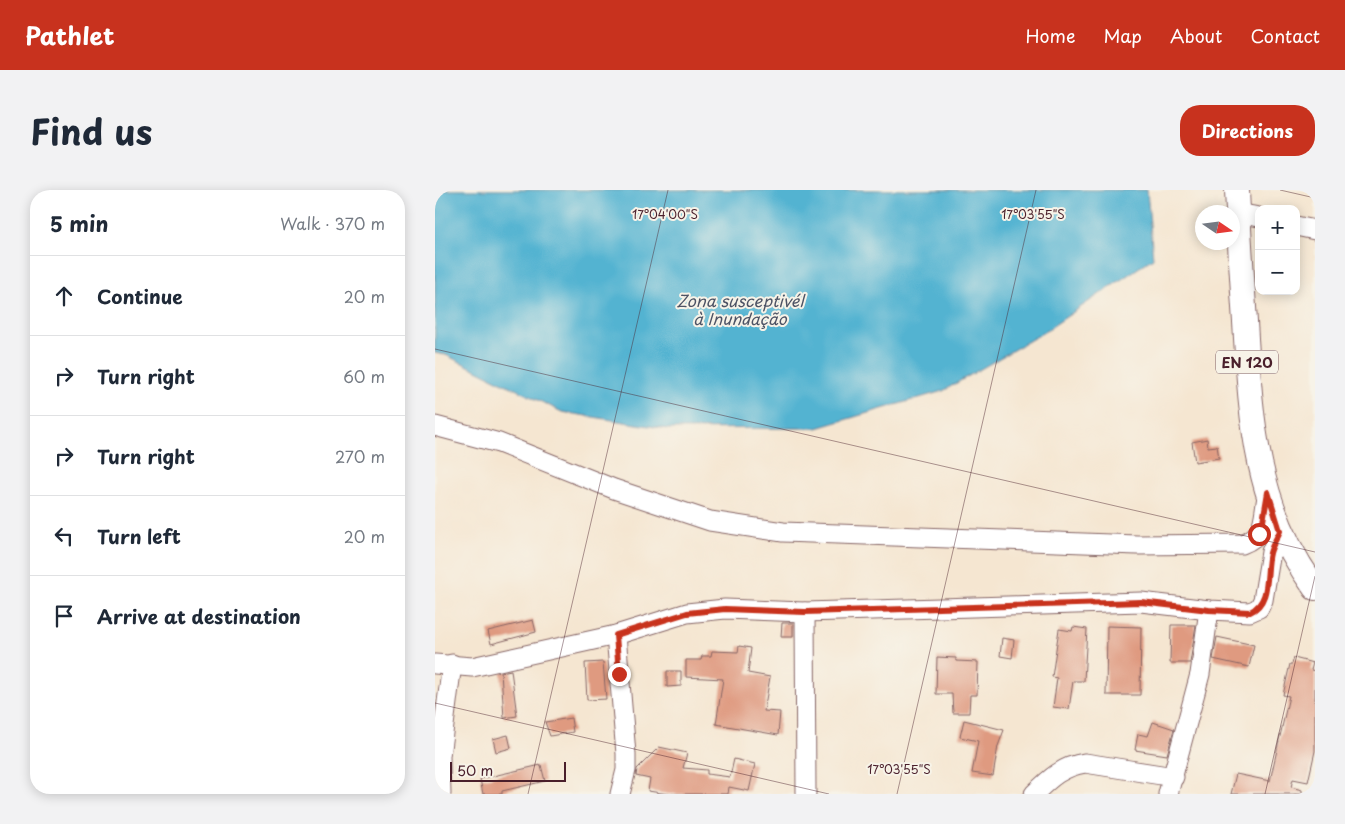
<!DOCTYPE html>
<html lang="en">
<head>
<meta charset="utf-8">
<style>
	body { margin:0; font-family:"Playpen Sans",sans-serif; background:#f2f2f3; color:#1f2937 }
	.controls { position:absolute; right:15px; top:15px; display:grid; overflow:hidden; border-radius:10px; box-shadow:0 2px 12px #0003 }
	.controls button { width:45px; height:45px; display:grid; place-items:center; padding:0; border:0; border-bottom:1px solid #e0e1e3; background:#fff; color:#1f2937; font:25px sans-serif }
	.compass { position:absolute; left:760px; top:15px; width:45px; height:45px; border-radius:50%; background:#fff; box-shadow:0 2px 12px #0003; rotate:103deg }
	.scale { position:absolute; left:15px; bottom:12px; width:116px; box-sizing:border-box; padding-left:5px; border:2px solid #4a1f2b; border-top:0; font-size:14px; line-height:18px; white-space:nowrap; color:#4a1f2b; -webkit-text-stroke:4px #f7f3e8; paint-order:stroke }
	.stop { position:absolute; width:15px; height:15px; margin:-11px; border:4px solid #c8321e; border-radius:50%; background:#fff }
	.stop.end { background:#c8321e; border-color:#fff; box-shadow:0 1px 5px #0008 }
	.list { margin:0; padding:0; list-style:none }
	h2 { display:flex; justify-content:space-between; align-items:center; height:65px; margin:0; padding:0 20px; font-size:21px }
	h2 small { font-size:16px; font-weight:400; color:#747a83 }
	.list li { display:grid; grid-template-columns:32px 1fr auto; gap:15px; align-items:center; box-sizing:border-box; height:80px; padding:0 20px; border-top:1px solid #e0e1e3 }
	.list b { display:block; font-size:19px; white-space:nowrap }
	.list em { font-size:16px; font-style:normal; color:#747a83 }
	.icon { flex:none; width:28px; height:28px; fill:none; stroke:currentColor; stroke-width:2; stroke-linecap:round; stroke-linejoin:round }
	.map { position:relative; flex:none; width:880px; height:604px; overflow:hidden; border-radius:20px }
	header { display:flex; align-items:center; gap:30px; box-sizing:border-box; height:70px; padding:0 25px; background:#c8321e; color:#fff }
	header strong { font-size:24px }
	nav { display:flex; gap:28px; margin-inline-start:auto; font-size:18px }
	.intro { display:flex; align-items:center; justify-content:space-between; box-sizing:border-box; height:120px; padding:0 30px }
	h1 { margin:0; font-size:35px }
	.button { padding:12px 22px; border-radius:20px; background:#c8321e; color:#fff; font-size:18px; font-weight:700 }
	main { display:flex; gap:30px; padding:0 30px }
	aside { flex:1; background:#fff; border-radius:20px; box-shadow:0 2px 12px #0003 }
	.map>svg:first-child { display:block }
	.water { fill:#52b3d1; stroke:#4e697e }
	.building { fill:#df9a80 }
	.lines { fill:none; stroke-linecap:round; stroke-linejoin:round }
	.minor-casing { stroke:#866565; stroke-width:21 }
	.major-casing { stroke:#866565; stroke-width:26 }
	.minor { stroke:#fff; stroke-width:19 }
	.major { stroke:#fff; stroke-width:24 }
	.route { stroke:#c8321e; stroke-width:6 }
	.ticks { fill:none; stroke:#4a1f2b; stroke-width:1; stroke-opacity:0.45 }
	.labels { text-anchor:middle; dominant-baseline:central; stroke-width:4; stroke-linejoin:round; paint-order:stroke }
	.shield { fill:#f7f3e8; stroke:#7e5f64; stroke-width:1 }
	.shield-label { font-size:14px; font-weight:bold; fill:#4a1f2b }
	.water-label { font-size:16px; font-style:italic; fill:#4d5365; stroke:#f7f3e8 }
	.ticks-label { font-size:12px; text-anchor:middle; fill:#4a1f2b; stroke:#f7f3e8; stroke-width:4; stroke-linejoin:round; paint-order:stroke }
</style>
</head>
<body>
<header>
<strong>Pathlet</strong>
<nav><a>Home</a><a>Map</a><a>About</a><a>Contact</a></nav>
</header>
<div class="intro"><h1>Find us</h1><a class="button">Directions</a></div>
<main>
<aside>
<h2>5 min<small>Walk · 370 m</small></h2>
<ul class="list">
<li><svg class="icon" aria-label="ahead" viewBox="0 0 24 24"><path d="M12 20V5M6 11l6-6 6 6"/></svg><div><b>Continue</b></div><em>20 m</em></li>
<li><svg class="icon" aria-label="right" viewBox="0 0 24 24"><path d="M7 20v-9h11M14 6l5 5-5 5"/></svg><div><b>Turn right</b></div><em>60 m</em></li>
<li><svg class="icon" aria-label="right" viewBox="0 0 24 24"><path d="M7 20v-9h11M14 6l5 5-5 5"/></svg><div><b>Turn right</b></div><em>270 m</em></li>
<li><svg class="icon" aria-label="left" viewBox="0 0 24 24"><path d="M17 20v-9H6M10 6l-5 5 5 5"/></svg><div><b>Turn left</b></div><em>20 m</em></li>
<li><svg class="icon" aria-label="arrive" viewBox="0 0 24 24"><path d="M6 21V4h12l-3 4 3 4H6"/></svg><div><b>Arrive at destination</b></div></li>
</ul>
</aside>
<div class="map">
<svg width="880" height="604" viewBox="0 0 880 604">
	<rect width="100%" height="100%" fill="#f7f3e8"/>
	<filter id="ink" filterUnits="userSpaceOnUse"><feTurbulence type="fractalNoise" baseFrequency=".02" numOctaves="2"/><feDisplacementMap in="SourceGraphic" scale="10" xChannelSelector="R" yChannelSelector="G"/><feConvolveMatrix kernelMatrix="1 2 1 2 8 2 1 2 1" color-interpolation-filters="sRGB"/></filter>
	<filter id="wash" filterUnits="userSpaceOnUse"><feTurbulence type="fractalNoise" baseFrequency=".0096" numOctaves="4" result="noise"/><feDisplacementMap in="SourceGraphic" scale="20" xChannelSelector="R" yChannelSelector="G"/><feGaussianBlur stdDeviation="1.12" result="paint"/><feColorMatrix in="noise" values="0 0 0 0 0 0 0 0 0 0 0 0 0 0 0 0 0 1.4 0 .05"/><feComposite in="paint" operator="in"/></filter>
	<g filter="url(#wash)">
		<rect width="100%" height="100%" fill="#f5e6d1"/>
		<path class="water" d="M 0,0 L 712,0 L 718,68 L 609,142 L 508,201 L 382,238 L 233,239 L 127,222 L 11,165 L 0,163 Z"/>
		<g id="blocks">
			<g class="building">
				<path d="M 772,249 L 773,257 L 782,256 L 784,268 L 760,272 L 757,252 Z"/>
				<path d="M 98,430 L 101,442 L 56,454 L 53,441 Z"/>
				<path d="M 347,433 L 358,433 L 358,447 L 346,447 Z"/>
				<path d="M 736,435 L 761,435 L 755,473 L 735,473 Z"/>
				<path d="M 672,436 L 706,437 L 705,505 L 671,505 Z"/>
				<path d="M 638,437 L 652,439 L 649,491 L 638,491 L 634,519 L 618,517 L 622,488 L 617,487 L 624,439 L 637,441 Z"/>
				<path d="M 782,447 L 819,455 L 814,477 L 778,469 Z"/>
				<path d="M 567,448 L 579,450 L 577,468 L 565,466 Z"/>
				<path d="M 304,456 L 316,458 L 313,483 L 335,487 L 329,521 L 345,522 L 343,545 L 281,534 L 288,489 L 251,487 L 251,470 L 266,470 L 267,466 L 276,466 L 277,461 L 303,462 Z"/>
				<path d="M 502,467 L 521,468 L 521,471 L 543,472 L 542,505 L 535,505 L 534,523 L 518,523 L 517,504 L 501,504 Z"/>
				<path d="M 859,468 L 878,473 L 876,480 L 880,481 L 880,561 L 873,592 L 858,589 L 856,597 L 867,600 L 867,604 L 796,604 L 801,584 L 835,591 L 854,506 L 848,505 L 855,474 L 857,474 Z"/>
				<path d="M 168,472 L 171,509 L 152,510 L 150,473 Z"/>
				<path d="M 76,480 L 82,526 L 69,528 L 66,482 Z"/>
				<path d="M 232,481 L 246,481 L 246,496 L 232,497 Z"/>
				<path d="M 136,528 L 138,542 L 115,546 L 110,532 Z"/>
				<path d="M 529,530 L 569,540 L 563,556 L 558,586 L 537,583 L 543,551 L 525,547 Z"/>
				<path d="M 718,532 L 739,539 L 732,565 L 700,560 L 703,544 L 713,546 Z"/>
				<path d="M 73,545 L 76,558 L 61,562 L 58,549 Z"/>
				<path d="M 224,557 L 252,563 L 248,578 L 272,580 L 272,584 L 295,587 L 299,569 L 320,574 L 314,601 L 294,597 L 293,604 L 233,604 L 213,601 L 215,589 L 201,586 L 202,579 Z"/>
				<path d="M 106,575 L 110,591 L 67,601 L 67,604 L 48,604 L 45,589 Z"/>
			</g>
		</g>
	</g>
	<g filter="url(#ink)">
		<use href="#blocks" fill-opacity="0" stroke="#866565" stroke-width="1"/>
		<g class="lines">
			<defs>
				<g id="minor">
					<path d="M 803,23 L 824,27"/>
					<path d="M 861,36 L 880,40"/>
					<path d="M 0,236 L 64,253 L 179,299 L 275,331 L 348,342 L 702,355 L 807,354 C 833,345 827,325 833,303"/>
					<path d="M 370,422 L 371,604"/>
					<path d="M 181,445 L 191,564 L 191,580 L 185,604"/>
					<path d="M 0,474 L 37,477 L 181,445 L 252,423 L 290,419 L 370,422 L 706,412 L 774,420 L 815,422 L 824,418 L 828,410 L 836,362 L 845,341"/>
					<path d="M 6,604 L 5,566 L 17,474"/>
					<path d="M 599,604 C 615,588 628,576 650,573 L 739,587"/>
					<path d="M 733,604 L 765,484 L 774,420"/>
				</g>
				<path id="major" d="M 802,0 C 804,44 807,88 810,132 C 816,230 820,316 880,398"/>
			</defs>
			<use href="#minor" class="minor-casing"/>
			<use href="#major" class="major-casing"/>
			<use href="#minor" class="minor"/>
			<use href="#major" class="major"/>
		</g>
	</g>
	<g class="lines" filter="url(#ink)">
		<path class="route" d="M 184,484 L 181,445 L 252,423 L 290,419 L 370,422 L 706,412 L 774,420 L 815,422 C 837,412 830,383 835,363 C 837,355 842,348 845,341 L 833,302 L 827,337 L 824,344"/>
	</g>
	<path class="ticks" d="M 845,0 L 880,8M 0,159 L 880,362M 0,513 L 394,604M 93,604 L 233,0M 462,604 L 601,0M 830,604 L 880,386"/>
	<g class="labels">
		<rect class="shield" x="781" y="160.5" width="62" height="23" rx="4"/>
		<g class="shield-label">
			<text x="812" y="172">EN 120</text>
		</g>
		<g class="water-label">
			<text x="305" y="110">Zona susceptivél<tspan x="305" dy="18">à Inundação</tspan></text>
		</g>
	</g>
	<g class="ticks-label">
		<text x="230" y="29">17°04'00"S</text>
		<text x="598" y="29">17°03'55"S</text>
		<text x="464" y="584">17°03'55"S</text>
	</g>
</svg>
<div class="controls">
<button>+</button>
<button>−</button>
</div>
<svg class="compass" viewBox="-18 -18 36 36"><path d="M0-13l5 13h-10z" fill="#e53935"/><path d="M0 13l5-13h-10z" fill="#747a83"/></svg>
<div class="scale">50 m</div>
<div class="stop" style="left:824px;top:344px"></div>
<div class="stop end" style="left:184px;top:484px"></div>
</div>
</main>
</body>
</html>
